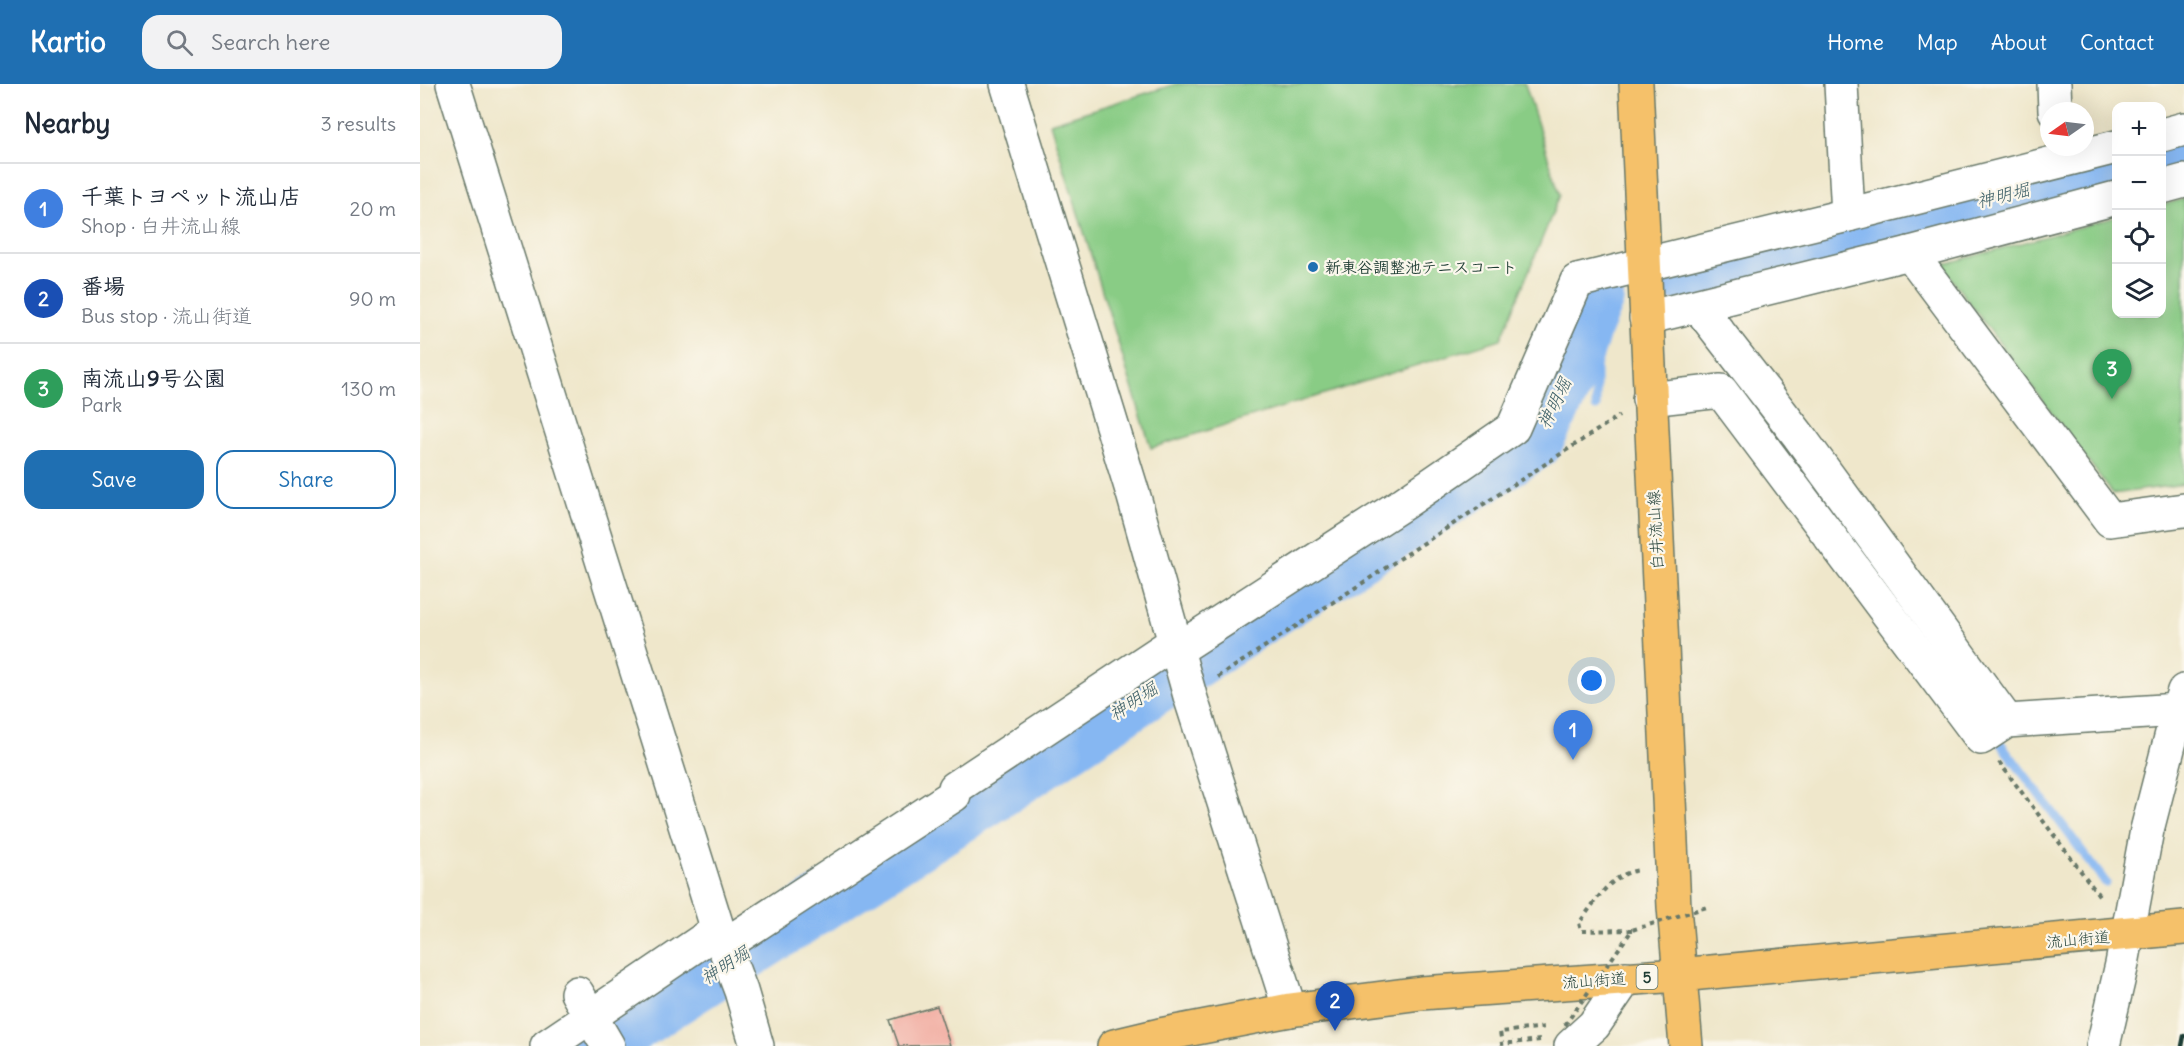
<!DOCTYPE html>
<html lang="en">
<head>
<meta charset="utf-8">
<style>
	body { margin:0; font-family:Delius,"Klee One",sans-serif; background:#f2f2f3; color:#1f2937 }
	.controls { position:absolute; right:18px; top:18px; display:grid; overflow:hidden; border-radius:12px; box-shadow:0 6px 24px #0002 }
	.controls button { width:54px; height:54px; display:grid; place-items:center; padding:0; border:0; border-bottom:2px solid #e0e1e3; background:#fff; color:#1f2937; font:30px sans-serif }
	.compass { position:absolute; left:1620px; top:18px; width:54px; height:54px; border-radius:50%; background:#fff; box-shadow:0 6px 24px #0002; rotate:256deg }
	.you { position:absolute; left:1172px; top:597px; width:21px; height:21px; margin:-15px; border:4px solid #fff; border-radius:50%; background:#1a73e8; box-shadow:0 0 0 9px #1a73e833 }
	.badge { display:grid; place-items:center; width:39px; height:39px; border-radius:50%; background:#1f6fb2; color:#fff; font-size:20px; font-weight:700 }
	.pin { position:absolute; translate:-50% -50px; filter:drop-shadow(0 2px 3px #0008) }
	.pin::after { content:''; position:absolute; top:32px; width:21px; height:18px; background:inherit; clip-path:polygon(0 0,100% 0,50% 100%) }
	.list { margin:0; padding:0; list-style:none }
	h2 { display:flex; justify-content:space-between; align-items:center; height:78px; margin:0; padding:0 24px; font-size:26px }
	h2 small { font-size:20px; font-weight:400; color:#747a83 }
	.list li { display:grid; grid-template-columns:39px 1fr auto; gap:18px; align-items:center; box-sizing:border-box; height:90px; padding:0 24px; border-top:2px solid #e0e1e3 }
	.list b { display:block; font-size:22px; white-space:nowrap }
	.list p { margin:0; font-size:20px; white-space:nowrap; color:#747a83 }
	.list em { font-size:20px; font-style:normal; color:#747a83 }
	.actions { display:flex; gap:12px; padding:18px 24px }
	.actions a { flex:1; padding:14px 0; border:2px solid #1f6fb2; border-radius:18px; text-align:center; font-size:21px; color:#1f6fb2 }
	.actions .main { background:#1f6fb2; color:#fff }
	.icon { flex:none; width:33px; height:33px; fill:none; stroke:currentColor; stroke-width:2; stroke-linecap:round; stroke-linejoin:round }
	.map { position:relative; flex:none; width:1764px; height:962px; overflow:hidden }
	header { display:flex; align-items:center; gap:36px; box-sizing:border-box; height:84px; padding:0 30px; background:#1f6fb2; color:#fff }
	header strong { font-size:28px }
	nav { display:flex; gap:33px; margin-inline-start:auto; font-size:21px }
	.search { width:420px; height:54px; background:#f2f2f3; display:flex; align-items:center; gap:15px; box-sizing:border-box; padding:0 21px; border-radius:18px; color:#747a83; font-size:22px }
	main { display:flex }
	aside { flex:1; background:#fff }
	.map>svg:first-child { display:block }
	.green { fill:#89cc85; stroke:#54845c; stroke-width:1.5 }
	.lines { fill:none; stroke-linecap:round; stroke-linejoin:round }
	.stream { stroke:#86b7f2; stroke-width:9 }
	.river { stroke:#86b7f2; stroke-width:56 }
	.building { fill:#f2b0a5 }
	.minor-casing { stroke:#687869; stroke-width:36 }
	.major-casing { stroke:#687869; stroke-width:36 }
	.path { stroke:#687869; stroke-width:4; stroke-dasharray:4.5 4.5; stroke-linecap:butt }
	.minor { stroke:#fff; stroke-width:33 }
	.major { stroke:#f5c16b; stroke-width:33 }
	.rail { stroke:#1f3d34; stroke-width:4.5 }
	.path-bridge { stroke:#687869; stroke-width:4; stroke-dasharray:4.5 4.5; stroke-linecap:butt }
	.poi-dot { fill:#1f6fb2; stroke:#fbf7ec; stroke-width:2 }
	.labels { text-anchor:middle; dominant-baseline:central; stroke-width:4.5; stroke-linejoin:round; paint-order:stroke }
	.shield { fill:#fbf7ec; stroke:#61756b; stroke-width:1.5 }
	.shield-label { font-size:15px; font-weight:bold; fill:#1f3d34 }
	.poi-label { font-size:16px; font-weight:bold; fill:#1f3d34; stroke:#fbf7ec; text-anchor:start }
	.street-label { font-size:16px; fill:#1f3d34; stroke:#fbf7ec }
	.water-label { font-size:18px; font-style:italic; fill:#395c64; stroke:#fbf7ec }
</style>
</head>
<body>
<header>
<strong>Kartio</strong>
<div class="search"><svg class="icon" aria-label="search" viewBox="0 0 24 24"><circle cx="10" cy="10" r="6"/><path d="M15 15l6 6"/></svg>Search here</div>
<nav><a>Home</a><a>Map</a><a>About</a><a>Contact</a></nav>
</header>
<main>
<aside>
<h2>Nearby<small>3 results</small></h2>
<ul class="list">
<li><span class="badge" style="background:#3f7fe0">1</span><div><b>千葉トヨペット流山店</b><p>Shop · 白井流山線</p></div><em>20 m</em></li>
<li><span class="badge" style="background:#1a4fb4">2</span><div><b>番場</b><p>Bus stop · 流山街道</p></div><em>90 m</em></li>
<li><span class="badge" style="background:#2e9e5b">3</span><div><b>南流山9号公園</b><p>Park</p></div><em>130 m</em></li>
</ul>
<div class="actions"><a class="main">Save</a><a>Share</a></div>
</aside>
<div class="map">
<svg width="1764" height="962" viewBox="0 0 1764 962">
	<rect width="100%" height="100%" fill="#fbf7ec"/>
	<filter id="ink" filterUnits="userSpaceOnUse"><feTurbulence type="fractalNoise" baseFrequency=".0167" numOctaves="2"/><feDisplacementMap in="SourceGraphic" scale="12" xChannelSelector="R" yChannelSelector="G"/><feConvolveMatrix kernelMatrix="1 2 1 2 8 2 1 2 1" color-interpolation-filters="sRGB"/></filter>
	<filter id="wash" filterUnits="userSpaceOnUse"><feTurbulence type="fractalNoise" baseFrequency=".008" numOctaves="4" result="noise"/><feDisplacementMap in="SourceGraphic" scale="24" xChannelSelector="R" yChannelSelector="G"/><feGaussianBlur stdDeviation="1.35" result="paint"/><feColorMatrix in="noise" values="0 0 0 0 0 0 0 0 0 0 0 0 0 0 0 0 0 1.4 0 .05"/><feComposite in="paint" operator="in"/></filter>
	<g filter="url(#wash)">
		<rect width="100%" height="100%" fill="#efe7cb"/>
		<g class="green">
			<path d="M 756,0 L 1105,0 L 1140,111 L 1081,255 L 731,364 L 630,39 Z"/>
			<path d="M 1764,115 L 1764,400 L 1693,410 L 1521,181 L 1696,133 L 1696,230 L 1742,230 L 1742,121 Z"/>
		</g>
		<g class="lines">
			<g class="stream">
				<path d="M 1176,213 L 1176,323"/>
				<path d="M 1575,652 L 1686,799"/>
			</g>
			<g class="river">
				<path d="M 1742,73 L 1764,67"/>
				<path d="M 1259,190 L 1696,84"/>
				<path d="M 179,962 L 573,710 L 829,540 L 1115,358 L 1148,292 L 1165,239 L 1176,213"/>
			</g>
		</g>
		<g id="blocks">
			<path class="building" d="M 517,922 L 530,961 L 479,962 L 470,936 Z"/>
		</g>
	</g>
	<g filter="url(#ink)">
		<use href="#blocks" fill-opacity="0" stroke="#687869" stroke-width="1.5"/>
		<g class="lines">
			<defs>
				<g id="minor">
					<path d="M 33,0 L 298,846 L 321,907 L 337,962"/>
					<path d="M 587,0 L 714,413 L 770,612 L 870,926"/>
					<path d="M 1421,0 L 1428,131"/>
					<path d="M 1634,0 L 1635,27"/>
					<path d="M 1742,51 L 1764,45"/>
					<path d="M 1742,103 L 1764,97"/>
					<path d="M 1490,169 L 1690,436 L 1764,426"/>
					<path d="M 1278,222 L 1379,352 L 1587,637"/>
					<path d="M 1226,234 L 1490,169 L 1696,114"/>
					<path d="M 1229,315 L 1301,307 L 1561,654 L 1587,637 L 1758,626 L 1764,607"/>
					<path d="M 757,566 L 984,419 L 1093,344 L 1157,197 L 1428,131 L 1696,63"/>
					<path d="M 305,861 L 534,711 L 535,704 L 755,558"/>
					<path d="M 157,909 L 188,962"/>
					<path d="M 127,962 L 298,846"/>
					<path d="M 1151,962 L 1174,941 L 1206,894"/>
					<path d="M 1683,962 L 1702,880 L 1727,746 L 1758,626"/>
				</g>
				<g id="major">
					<path d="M 1216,0 L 1254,823 L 1266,962"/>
					<path d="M 694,962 L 740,951 L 870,926 L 1001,909 L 1259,891 L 1764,844"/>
				</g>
			</defs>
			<use href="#minor" class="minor-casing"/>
			<use href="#major" class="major-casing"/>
			<g class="path">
				<path d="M 798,593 L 1199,332"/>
				<path d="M 1579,678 L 1681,814"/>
				<path d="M 1212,846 L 1161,847 L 1159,839 C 1177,816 1190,789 1221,786"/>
				<path d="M 1120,956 L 1082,960 L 1080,948 L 1127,943"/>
			</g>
			<use href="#minor" class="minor"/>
			<use href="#major" class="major"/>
			<path class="rail" d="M 1762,962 L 1764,952"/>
			<path class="path-bridge" d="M 1145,941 L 1212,846 L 1287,823"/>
		</g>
	</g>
	<circle class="poi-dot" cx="893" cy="183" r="6"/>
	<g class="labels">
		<rect class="shield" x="1216.5" y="881" width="21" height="24" rx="4.5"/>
		<g class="shield-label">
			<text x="1227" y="893">5</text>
		</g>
		<g class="poi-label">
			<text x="905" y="183">新東谷調整池テニスコート</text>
		</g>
		<g class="street-label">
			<text transform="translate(1235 446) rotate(-93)">白井流山線</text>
			<text transform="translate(1658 855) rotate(-5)">流山街道</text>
			<text transform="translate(1174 896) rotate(-4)">流山街道</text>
		</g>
		<g class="water-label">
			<text transform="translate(1583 111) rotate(-14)">神明堀</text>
			<text transform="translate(1134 319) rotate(-64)">神明堀</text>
			<text transform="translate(713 617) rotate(-33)">神明堀</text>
			<text transform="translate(305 881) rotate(-33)">神明堀</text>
		</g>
	</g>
</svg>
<div class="controls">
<button>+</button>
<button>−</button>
<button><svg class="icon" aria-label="locate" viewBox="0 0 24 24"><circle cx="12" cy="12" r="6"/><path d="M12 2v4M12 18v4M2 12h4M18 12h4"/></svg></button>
<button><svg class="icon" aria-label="layers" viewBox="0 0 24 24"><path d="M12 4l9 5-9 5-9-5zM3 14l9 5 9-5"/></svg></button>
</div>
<svg class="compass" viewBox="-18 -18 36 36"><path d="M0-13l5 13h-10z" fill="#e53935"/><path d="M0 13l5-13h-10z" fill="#747a83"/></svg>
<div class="you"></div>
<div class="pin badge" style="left:1153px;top:676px;background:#3f7fe0">1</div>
<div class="pin badge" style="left:915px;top:947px;background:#1a4fb4">2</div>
<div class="pin badge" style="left:1692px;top:315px;background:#2e9e5b">3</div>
</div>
</main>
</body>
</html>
